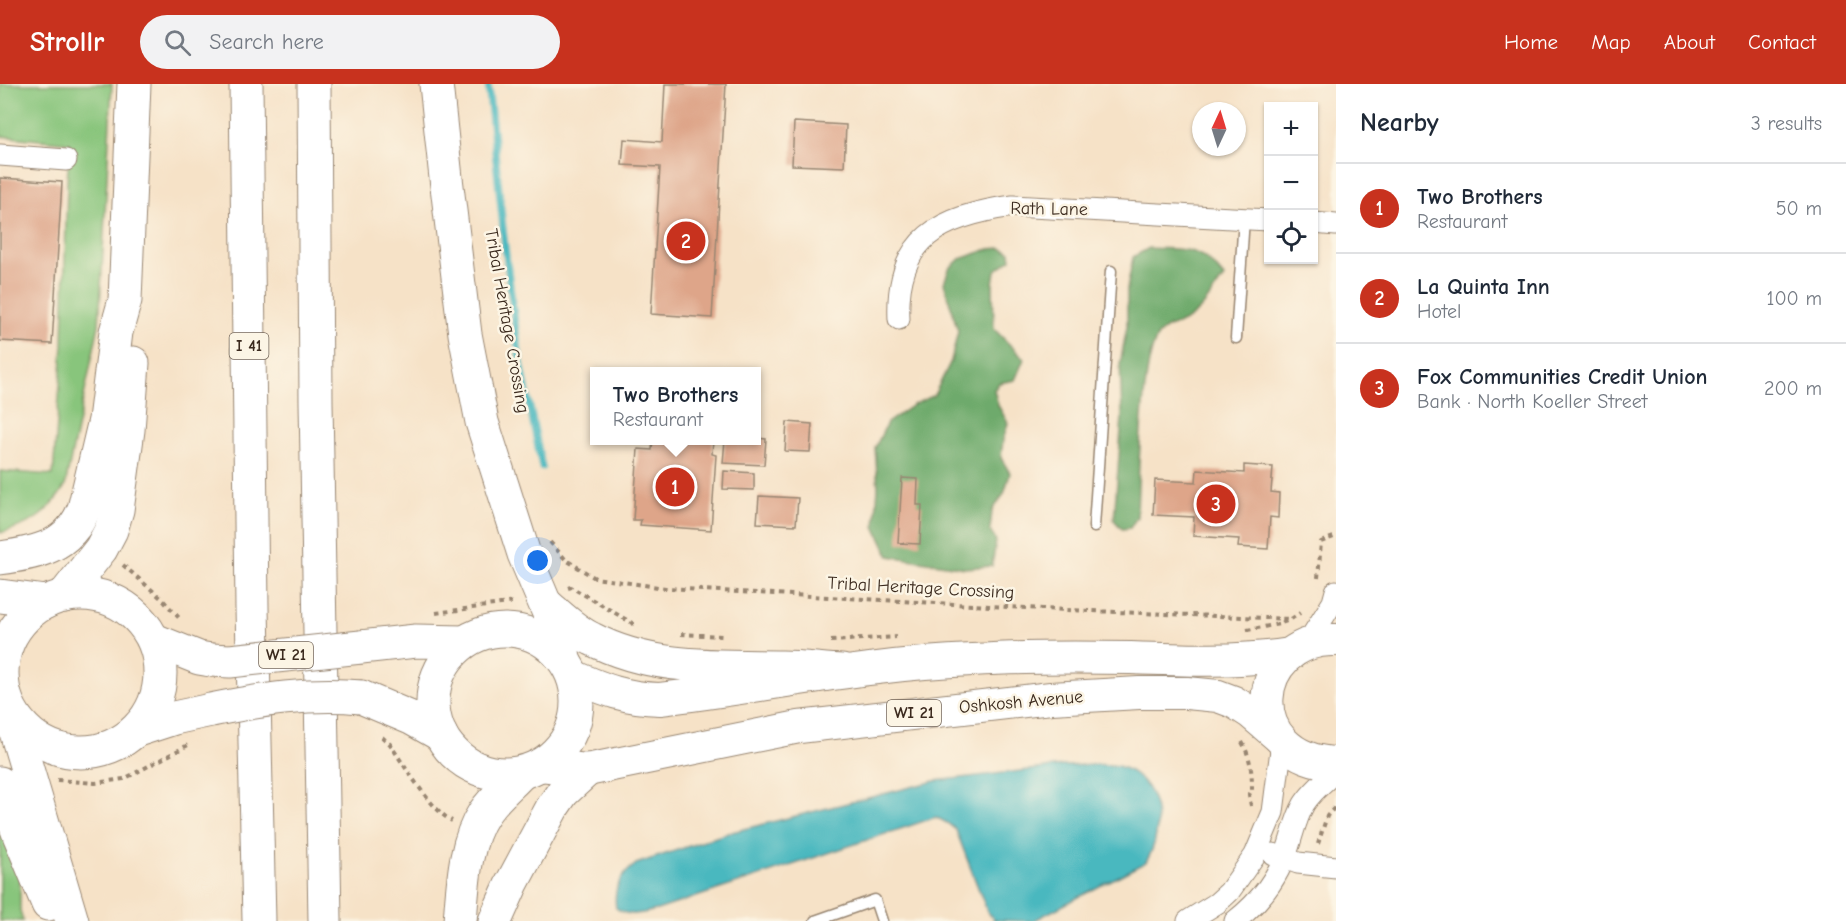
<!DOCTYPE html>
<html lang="en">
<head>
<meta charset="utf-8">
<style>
	body { margin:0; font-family:"Comic Neue",sans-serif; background:#f2f2f3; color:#1f2937 }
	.controls { position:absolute; right:18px; top:18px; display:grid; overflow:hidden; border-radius:0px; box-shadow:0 2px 4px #0004 }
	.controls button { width:54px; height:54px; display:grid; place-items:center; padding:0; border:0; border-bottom:2px solid #e0e1e3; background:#fff; color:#1f2937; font:30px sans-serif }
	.compass { position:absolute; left:1192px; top:18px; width:54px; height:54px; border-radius:50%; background:#fff; box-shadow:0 2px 4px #0004; rotate:4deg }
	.you { position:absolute; left:538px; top:477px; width:21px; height:21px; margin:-15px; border:4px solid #fff; border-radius:50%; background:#1a73e8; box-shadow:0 0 0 9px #1a73e833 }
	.badge { display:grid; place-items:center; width:39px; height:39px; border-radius:50%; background:#c8321e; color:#fff; font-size:20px; font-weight:700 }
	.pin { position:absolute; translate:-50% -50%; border:3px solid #fff; box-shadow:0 2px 6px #0006 }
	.popup { position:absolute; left:590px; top:283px; width:171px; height:78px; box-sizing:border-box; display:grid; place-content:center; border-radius:0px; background:#fff; filter:drop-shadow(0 2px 4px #0005); font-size:20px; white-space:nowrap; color:#747a83 }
	.popup b { font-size:22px; color:#1f2937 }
	.popup::after { content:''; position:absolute; left:50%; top:100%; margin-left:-12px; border:12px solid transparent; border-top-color:#fff }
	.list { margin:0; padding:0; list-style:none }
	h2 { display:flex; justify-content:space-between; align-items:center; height:78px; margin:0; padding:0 24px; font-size:26px }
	h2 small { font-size:20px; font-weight:400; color:#747a83 }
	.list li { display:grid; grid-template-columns:39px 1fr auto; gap:18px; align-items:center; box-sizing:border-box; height:90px; padding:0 24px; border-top:2px solid #e0e1e3 }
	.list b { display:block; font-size:22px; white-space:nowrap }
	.list p { margin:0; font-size:20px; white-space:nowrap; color:#747a83 }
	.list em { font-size:20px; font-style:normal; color:#747a83 }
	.icon { flex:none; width:33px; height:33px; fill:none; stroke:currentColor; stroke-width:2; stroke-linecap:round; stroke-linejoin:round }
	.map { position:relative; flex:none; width:1336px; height:837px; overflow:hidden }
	header { display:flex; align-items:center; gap:36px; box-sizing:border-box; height:84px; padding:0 30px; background:#c8321e; color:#fff }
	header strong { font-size:28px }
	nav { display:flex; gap:33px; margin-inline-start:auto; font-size:21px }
	.search { width:420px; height:54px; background:#f2f2f3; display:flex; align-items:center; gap:15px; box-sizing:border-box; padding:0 21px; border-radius:33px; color:#747a83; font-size:22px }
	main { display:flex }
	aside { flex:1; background:#fff }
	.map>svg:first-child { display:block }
	.green { fill:#88c57c; stroke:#62784d; stroke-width:1.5 }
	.forest { fill:#6eaa6c; stroke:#546a45; stroke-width:1.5 }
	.water { fill:#49b8bf; stroke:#42716e; stroke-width:1.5 }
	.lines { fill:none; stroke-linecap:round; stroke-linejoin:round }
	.stream { stroke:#49b8bf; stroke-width:7 }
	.building { fill:#dea589 }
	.lane-casing { stroke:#988672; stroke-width:13 }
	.street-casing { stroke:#988672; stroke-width:23 }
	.primary-casing { stroke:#988672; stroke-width:34 }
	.highway-casing { stroke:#988672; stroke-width:35 }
	.path { stroke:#988672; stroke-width:4; stroke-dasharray:4.5 4.5; stroke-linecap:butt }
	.lane { stroke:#fff; stroke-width:10 }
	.street { stroke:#fff; stroke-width:21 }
	.primary { stroke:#fff; stroke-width:32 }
	.highway { stroke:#fff; stroke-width:33 }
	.highway-bridge-casing { stroke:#988672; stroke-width:35; stroke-linecap:butt }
	.highway-bridge { stroke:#fff; stroke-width:33 }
	.labels { text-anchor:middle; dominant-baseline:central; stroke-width:5; stroke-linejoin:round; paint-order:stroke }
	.shield { fill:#fcf5e5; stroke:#75675a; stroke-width:1.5 }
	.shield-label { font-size:16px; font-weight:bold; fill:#3b2a1e }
	.street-label { font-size:18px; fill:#3b2a1e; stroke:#fcf5e5 }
</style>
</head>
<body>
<header>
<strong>Strollr</strong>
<div class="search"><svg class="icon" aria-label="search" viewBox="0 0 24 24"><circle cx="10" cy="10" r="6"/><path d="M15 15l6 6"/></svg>Search here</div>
<nav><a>Home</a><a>Map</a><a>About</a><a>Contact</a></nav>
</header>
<main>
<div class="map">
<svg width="1336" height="837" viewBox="0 0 1336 837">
	<rect width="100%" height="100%" fill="#fcf5e5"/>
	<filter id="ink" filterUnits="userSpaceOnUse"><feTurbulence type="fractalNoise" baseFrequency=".0167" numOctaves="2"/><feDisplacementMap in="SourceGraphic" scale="12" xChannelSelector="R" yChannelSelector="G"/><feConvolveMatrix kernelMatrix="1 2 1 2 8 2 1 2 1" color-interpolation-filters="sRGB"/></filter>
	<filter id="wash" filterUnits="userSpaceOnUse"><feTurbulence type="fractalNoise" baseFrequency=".008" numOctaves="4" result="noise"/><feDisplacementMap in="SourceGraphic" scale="24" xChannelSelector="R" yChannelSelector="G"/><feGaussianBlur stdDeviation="1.35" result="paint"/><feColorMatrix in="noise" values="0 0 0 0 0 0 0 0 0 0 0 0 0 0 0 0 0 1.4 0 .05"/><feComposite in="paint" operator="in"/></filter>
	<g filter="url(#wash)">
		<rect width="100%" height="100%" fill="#f6e2c7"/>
		<g class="green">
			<path d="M 0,0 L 112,0 L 99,241 L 65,402 C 47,431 33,440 0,449 L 0,387 L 53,391 L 63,261 L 67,97 L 70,59 L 0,52 Z"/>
			<path d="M 0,733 L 20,778 L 20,827 L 23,837 L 0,837 Z"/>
		</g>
		<g class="forest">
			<path d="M 1001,164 L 1010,168 L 1011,175 L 995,187 L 993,200 L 994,245 L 1024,275 L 1015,296 L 999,299 L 994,306 L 998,321 L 1008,339 L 1003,356 L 1001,374 L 1010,389 L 1004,410 L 992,427 L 990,446 L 996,457 L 992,482 L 965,484 L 889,472 L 875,442 L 878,404 L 875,364 L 887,339 L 913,321 L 934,311 L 951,277 L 958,247 L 944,199 L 949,185 L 960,175 L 989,165 Z"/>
			<path d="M 1149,164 C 1187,166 1198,161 1224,193 C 1212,209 1203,227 1185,237 C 1173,243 1167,240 1158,252 C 1141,275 1138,400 1137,433 L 1130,444 L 1122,445 L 1114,436 L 1122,333 L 1120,280 L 1127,243 L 1127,205 L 1133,173 Z"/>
		</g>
		<path class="water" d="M 1063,682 C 1080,682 1102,678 1118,682 C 1160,694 1166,746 1146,778 L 1033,837 L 994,836 L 987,827 L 956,746 L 947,739 L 936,733 L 657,826 C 642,829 629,834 616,824 C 613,804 620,792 636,780 L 728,749 L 935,697 Z"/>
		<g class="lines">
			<path class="stream" d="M 488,0 L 505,163 L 519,269 L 542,383"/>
		</g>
		<g id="blocks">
			<g class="building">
				<path d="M 665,0 L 726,0 L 712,234 L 651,230 L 660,83 L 622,81 L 624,55 L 662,58 Z"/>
				<path d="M 794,38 L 846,41 L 844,83 L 792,81 Z"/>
				<path d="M 0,94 L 62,98 L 52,260 L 0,257 Z"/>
				<path d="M 787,338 L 812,340 L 810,368 L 785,367 Z"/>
				<path d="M 756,354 L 766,355 L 764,381 L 723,379 L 725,356 L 756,356 Z"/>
				<path d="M 653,356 L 713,356 L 712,370 L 716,371 L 711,446 L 640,441 L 641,436 L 633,436 L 638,365 L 652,366 Z"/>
				<path d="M 1244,381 L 1273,383 L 1271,408 L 1279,409 L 1278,434 L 1270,433 L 1268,465 L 1238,463 L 1239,455 L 1193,452 L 1194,433 L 1153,431 L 1155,396 L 1196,398 L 1197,386 L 1244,389 Z"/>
				<path d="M 724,387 L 754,389 L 754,406 L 723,405 Z"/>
				<path d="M 902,394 L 918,395 L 917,421 L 922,421 L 920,460 L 898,459 Z"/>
				<path d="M 759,412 L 798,414 L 796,441 L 757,439 Z"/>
			</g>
		</g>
	</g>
	<g filter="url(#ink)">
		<use href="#blocks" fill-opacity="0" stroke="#988672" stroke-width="1.5"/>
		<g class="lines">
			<defs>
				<g id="lane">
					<path d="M 1236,254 L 1244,134"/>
					<path d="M 1094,443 L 1111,187"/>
					<path d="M 815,837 L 875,816 L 882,837"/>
				</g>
				<g id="street">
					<path d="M 0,71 L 66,76"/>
					<path d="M 1314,139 L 1336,141"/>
					<path d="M 899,235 C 895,154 941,132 1013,122 L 1268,136"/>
					<path d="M 1306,561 L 1333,518 L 1336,507"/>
					<path d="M 1273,770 L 1298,779 L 1336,783"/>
					<path d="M 1188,837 L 1217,819 L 1229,808 L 1255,771 L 1273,728 L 1282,658"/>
					<path d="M 1235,837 C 1261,817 1278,794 1288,764 C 1293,749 1296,734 1304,720 C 1312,707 1325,697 1336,687"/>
				</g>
				<g id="primary">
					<path d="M 1336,556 C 1249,554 1240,675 1336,679"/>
					<path d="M 573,592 C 605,606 625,614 660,615 C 764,603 866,580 972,576 C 1025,573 1078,573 1131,574 C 1184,576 1237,578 1290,570"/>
					<path d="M 540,681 L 587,686 L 799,643 L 1051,614 L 1139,609 L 1187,609 L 1218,612 L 1234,618 L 1251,629 L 1279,653"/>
				</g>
				<g id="highway">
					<path d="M 246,0 L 252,524 L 259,837"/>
					<path d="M 314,0 L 316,318 L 325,837"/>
					<path d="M 436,0 L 446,94 L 465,250 L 482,338 L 524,470 L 562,560 L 564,575"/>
					<path d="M 0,474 C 37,469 69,463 84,425 L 105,336 L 116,248 L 125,216 L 134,0"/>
					<circle cx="81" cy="589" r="79"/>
					<path d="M 0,512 L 46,518"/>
					<path d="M 64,512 L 101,465 L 111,446 L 117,426 L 128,346 L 133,279"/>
					<path d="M 548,522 C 561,533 575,547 592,555 C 651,586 718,582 782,583 C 802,583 822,586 842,587"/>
					<circle cx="505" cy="618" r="72"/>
					<path d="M 154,556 L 199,574 L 211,576"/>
					<path d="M 361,563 L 416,557 L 463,558"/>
					<path d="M 361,613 L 411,634 L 441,651"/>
					<path d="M 11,631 L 72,837"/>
					<path d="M 137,646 L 174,634 L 211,626"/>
					<path d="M 0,699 L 20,753 L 48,820"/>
					<path d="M 460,837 C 463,802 464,759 484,729 C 494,714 509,702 522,688"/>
					<path d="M 495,837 L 512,799 L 552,724 L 563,708 L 587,686"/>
				</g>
			</defs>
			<use href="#lane" class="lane-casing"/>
			<use href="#street" class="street-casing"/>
			<use href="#primary" class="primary-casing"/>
			<use href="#highway" class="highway-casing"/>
			<g class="path">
				<path d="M 550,458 L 566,476 L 595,494 L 665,504 L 1042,525 L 1291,535 L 1300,529"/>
				<path d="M 123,481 L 161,514 L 181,536"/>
				<path d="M 1318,494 L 1321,458 L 1336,452"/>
				<path d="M 568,504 L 571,503 L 637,542"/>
				<path d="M 436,529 L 515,518"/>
				<path d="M 1247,546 L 1279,540 L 1289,536"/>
				<path d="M 681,550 L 722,552"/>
				<path d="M 831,557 L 896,553"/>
				<path d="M 382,653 L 390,660 C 403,680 432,727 452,737"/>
				<path d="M 1242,658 C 1251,674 1252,688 1252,706 L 1255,706"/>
				<path d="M 57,696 L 95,699 L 124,695 L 190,660"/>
				<path d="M 1251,722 L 1249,711 L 1252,706"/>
				<path d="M 1318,760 L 1327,732 L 1336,722"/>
			</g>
			<use href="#lane" class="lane"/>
			<use href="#street" class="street"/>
			<use href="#primary" class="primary"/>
			<use href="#highway" class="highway"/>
			<defs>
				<g id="highway-bridge">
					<path d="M 211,576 L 230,577 L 361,563"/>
					<path d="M 211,626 C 260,616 311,608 361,613"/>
				</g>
			</defs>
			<use href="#highway-bridge" class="highway-bridge-casing"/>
			<use href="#highway-bridge" class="highway-bridge"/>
		</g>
	</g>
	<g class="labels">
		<g class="shield">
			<rect x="229.5" y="249" width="39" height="26" rx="4.5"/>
			<rect x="259" y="558" width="54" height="26" rx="4.5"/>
			<rect x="887" y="616" width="54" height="26" rx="4.5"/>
		</g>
		<g class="shield-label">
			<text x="249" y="262">I 41</text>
			<text x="286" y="571">WI 21</text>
			<text x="914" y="629">WI 21</text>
		</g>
		<g class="street-label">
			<text transform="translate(1049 125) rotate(1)">Rath Lane</text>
			<text transform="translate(507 237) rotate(80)">Tribal Heritage Crossing</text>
			<text transform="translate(921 504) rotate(3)">Tribal Heritage Crossing</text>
			<text transform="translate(1021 618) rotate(-5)">Oshkosh Avenue</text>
		</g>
	</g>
</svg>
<div class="controls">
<button>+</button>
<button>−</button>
<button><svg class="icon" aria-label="locate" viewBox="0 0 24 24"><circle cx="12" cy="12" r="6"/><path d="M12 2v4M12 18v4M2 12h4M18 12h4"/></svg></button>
</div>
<svg class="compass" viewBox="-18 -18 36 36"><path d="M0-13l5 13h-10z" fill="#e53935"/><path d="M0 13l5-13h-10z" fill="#747a83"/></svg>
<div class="you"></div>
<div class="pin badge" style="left:675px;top:403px">1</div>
<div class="popup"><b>Two Brothers</b>Restaurant</div>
<div class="pin badge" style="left:686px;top:157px">2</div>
<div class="pin badge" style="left:1216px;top:420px">3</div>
</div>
<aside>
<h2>Nearby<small>3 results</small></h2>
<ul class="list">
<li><span class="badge">1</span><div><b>Two Brothers</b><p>Restaurant</p></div><em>50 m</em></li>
<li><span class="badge">2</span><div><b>La Quinta Inn</b><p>Hotel</p></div><em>100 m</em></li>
<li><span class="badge">3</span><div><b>Fox Communities Credit Union</b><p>Bank · North Koeller Street</p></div><em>200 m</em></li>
</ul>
</aside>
</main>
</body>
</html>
